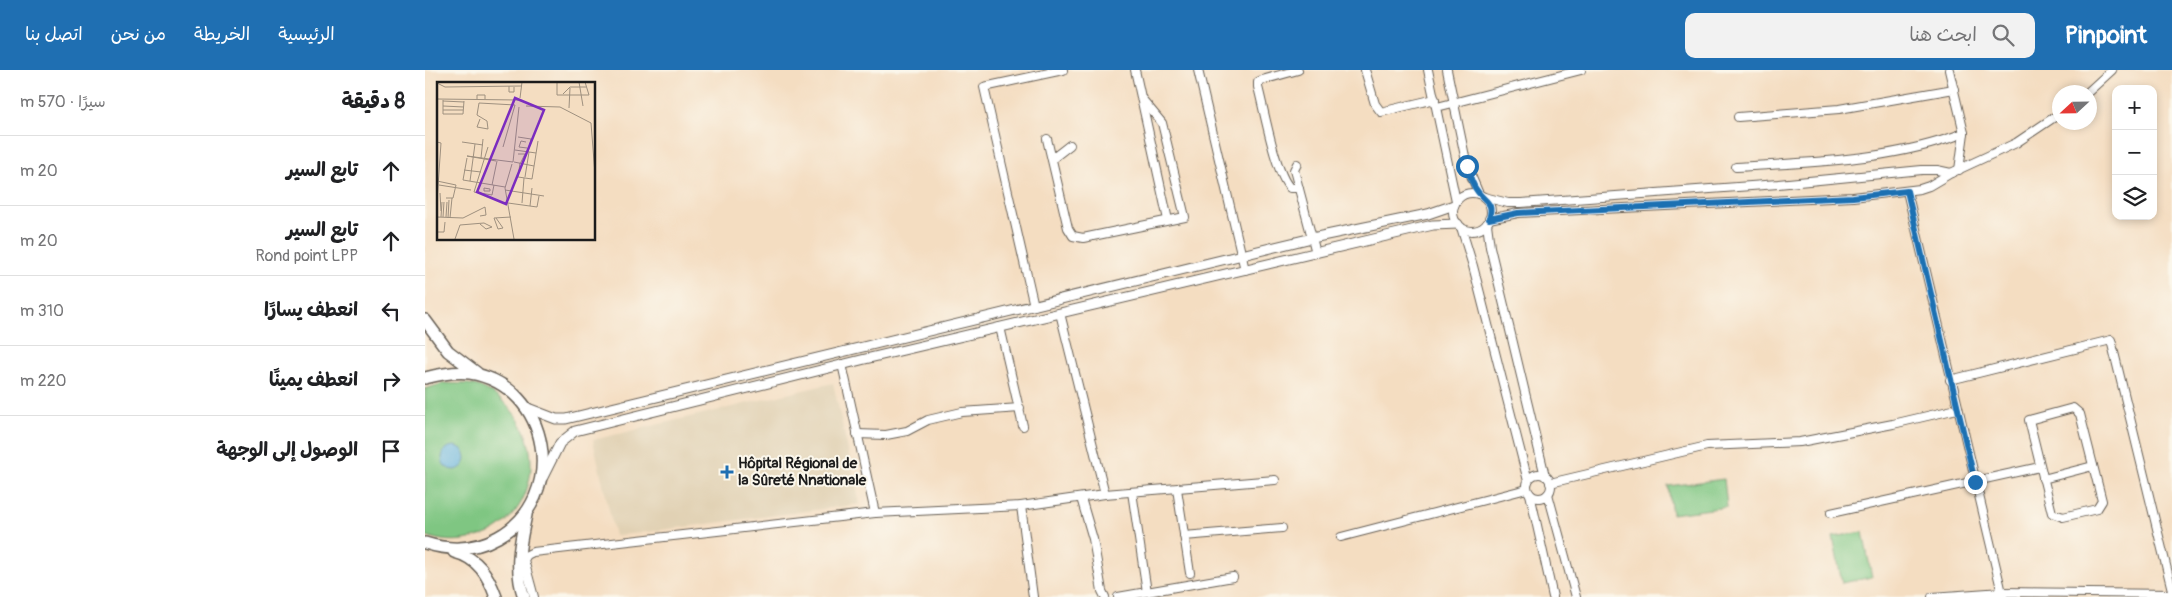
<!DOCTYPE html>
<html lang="ar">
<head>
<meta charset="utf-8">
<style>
	body { margin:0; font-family:Pangolin,"Playpen Sans Arabic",sans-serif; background:#f2f2f2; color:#202124; direction:rtl }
	.controls { position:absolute; right:15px; top:15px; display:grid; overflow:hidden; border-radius:10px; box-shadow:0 2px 8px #0003 }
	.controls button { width:45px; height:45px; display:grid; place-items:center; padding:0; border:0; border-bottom:1px solid #e0e0e0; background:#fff; color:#202124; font:25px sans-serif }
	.compass { position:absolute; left:1627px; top:15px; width:45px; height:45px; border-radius:50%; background:#fff; box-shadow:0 2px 8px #0003; rotate:248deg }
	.stop { position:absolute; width:15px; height:15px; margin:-11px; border:4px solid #1f6fb2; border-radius:50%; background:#fff }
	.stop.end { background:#1f6fb2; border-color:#fff; box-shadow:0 1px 5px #0008 }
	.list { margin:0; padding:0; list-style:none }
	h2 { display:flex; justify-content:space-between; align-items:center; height:65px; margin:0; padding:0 20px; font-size:21px }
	h2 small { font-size:16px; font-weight:400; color:#757577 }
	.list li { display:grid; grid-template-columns:32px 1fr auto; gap:15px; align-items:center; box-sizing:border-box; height:70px; padding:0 20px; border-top:1px solid #e0e0e0 }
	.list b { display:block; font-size:19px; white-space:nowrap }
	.list p { margin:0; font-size:16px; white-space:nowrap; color:#757577 }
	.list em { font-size:16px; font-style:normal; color:#757577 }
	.icon { flex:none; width:28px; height:28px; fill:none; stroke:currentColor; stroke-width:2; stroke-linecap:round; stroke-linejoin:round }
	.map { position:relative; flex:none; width:1747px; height:527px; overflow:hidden; direction:ltr }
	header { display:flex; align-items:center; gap:30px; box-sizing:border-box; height:70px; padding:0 25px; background:#1f6fb2; color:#fff }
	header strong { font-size:24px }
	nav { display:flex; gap:28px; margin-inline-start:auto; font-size:18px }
	.search { width:350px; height:45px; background:#f2f2f2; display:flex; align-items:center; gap:12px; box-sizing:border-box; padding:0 18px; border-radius:10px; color:#757577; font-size:19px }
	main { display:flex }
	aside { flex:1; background:#fff }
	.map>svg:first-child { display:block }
	.built { fill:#e1d1b4 }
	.green { fill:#7fc682; stroke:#4e714f }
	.water { fill:#61b1db; stroke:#3e667c }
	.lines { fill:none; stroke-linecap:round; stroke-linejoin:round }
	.minor-casing { stroke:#686056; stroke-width:10 }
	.tertiary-casing { stroke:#686056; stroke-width:11 }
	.primary-casing { stroke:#686056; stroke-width:14 }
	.minor { stroke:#fff; stroke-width:8 }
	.tertiary { stroke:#fff; stroke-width:9 }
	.primary { stroke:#fff; stroke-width:11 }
	.route { stroke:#1f6fb2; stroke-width:6 }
	.poi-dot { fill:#1f6fb2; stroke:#fbf7ec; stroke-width:2 }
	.labels { text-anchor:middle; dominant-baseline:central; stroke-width:4; stroke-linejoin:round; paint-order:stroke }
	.poi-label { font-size:15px; font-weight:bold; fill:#1c1c1c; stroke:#fbf7ec; text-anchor:start }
	.inset-road { fill:none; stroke:#9e907f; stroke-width:1 }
	.view { fill:#7b2cbf; fill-opacity:0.15; stroke:#7b2cbf; stroke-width:2.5 }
	.inset-edge { fill:none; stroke:#1c1c1c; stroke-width:2.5 }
</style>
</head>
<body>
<header>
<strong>Pinpoint</strong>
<div class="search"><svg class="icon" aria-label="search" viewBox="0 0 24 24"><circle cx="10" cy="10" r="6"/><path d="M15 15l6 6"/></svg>ابحث هنا</div>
<nav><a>الرئيسية</a><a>الخريطة</a><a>من نحن</a><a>اتصل بنا</a></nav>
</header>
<main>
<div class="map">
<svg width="1747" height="527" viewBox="0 0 1747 527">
	<rect width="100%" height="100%" fill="#fbf7ec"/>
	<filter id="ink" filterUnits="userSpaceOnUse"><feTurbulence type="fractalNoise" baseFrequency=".02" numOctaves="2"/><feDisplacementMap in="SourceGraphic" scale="10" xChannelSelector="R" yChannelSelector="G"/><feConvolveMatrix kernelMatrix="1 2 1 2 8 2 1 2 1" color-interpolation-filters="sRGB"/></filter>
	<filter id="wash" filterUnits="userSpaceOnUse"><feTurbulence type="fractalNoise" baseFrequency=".0096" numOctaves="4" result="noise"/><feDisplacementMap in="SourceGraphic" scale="20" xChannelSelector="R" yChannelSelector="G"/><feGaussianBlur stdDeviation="1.12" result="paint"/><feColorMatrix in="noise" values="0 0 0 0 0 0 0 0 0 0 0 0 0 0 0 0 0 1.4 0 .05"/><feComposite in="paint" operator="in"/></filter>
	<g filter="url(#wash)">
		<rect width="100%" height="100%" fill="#f4ddc1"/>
		<path class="built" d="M 408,313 L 435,434 L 190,466 L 168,370 Z"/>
		<g class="green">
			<path d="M 19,313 C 29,314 40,313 50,315 C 64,319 78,330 87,341 C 118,378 111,438 66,462 C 61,465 54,466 48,468 C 34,472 14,472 0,465 L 0,319 Z"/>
			<path d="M 1299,409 L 1302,437 L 1247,444 L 1243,416 Z"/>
			<path d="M 1438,462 L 1447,507 L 1417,513 L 1408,467 Z"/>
		</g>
		<circle class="water" cx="29" cy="388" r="12"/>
	</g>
	<g filter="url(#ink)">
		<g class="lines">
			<defs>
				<g id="minor">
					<path d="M 710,0 L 743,150"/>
					<path d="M 773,0 L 820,200"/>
					<path d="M 873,0 L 837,10 L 833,12 L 833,17 C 839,39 850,103 865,118 L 874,118"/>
					<path d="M 940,0 L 950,34 L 956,42 L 1010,29"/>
					<path d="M 1003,0 L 1031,131"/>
					<path d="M 1022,0 L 1042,96 L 1054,124"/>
					<path d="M 1524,0 L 1539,63 L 1534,100"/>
					<path d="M 1663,22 L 1687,0"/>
					<path d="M 1012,37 L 1156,0"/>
					<path d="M 1313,47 L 1414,39 L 1529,19"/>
					<path d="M 622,69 L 643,158 L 648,166 L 658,168 L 760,147 L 737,53 L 717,29"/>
					<path d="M 627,89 L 645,75"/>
					<path d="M 872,94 L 869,100 L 891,183"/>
					<path d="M 1311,97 C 1388,92 1466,91 1539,63"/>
					<path d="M 1482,121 L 1578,527"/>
					<circle cx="1047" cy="142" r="19"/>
					<path d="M 1059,127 L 1083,133 L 1096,133 L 1353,114 L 1497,100 L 1512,100 L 1526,103"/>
					<path d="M 1064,149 L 1093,143 L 1428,127 L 1495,119 L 1504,116 L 1526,103 L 1591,73 L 1634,44"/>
					<path d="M 1062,154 L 1065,177 L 1120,406"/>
					<path d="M 1036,157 L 1048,196 L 1103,411"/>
					<path d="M 609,236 L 559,17 L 638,0"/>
					<path d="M 635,243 L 680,424"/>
					<path d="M 575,257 L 598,356"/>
					<path d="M 417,294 L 450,443"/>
					<path d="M 1525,310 L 1686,270 L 1747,520"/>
					<path d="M 1648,338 L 1655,344 L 1677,431 L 1672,439 L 1638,447 L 1627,443 L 1604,350 Z"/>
					<path d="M 432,364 L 461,365 L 482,361 L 503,350 L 537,342 L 595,338"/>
					<circle cx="1114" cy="416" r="12"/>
					<path d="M 1618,409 L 1668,396"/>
					<path d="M 1125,413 L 1282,376 L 1375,372 L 1468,354 L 1532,339"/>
					<path d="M 752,419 L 765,503"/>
					<path d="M 707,422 L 722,522"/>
					<path d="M 1105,424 L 1128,527"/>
					<path d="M 1123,424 L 1151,527"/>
					<path d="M 656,428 L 668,469 L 677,521 L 680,527"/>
					<path d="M 596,436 L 608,527"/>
					<path d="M 1406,443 L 1615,397"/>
					<path d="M 759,466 L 857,458"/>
					<path d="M 916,467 L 1102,419"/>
					<path d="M 109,527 L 99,490 L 102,485 L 108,482 L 450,443 L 596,436 L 680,424 L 850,410"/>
					<path d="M 693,527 L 808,507"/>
					<path d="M 1507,527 L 1577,522 L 1747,524"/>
				</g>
				<g id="tertiary">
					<path d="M 100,337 L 131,349 L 141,349 L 887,168 L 1003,144 L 1029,135"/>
					<path d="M 118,407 L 135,373 L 150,361 L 436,290 L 1008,155 L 1033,154"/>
				</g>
				<g id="primary">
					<path d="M 0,250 L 23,281 L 52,303"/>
					<path d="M 0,308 C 15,304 29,301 45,303 C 126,316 144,428 73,467 C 50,480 25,481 0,473"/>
					<path d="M 29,482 C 53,488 63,505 71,527"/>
					<path d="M 99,527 C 89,500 95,473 101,445"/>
				</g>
			</defs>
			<use href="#minor" class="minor-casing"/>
			<use href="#tertiary" class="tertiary-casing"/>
			<use href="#primary" class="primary-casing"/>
			<use href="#minor" class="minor"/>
			<use href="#tertiary" class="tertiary"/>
			<use href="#primary" class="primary"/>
		</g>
	</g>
	<g class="lines" filter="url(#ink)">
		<path class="route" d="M 1042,96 C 1044,104 1047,115 1053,122 C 1061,133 1069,132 1064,149 L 1093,143 L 1428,127 L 1482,121 L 1550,412"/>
	</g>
	<path class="poi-dot" d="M299.5 394.5h5v5h5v5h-5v5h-5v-5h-5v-5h5z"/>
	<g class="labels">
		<g class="poi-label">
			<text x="313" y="393">Hôpital Régional de<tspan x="313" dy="17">la Sûreté Nnationale</tspan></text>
		</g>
	</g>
	<g transform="translate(12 12)">
		<rect width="158" height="158" fill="#f4ddc1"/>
		<path class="inset-road" d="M 120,0 L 120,13 L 152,13 L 148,0M 142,0 L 146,24M 0,1 L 8,5 L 85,4M 72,4 L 72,10 L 77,10 L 77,5M 126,12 L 133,5 L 149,5M 83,16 L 85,0M 0,17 L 81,18M 40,17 L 40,13 L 48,13 L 48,17M 6,18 L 6,32 L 26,32 L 27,19M 6,19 L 27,20M 42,21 L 78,23 L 66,65M 42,21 L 40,33 L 50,39 L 51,47 L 40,45 L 43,37M 6,24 L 27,25M 89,24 L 123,25 L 154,41M 132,26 L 133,6M 6,28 L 26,28M 154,41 L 158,92M 81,55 L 94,57 L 91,70M 0,60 L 4,61 L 0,119M 25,60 L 46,63M 89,60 L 84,59 L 82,65 L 90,66M 51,65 L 37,110 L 55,113 L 57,103M 78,68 L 99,71M 81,72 L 88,72 L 83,82M 30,76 L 26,98 L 68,105M 44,76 L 46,57M 60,78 L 76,80M 59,79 L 30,74 L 60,78M 76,80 L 82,25M 77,80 L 97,84M 83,81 L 81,95 L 95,97 L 101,59M 75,82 L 68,106 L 77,157M 27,88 L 44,90M 88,95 L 92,70M 0,99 L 19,103 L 16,116 L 9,116M 33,99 L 38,62M 2,103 L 34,108M 55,103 L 60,79M 47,106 L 53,107 L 53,109 L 47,109 ZM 68,108 L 107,114M 3,111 L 4,129M 40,111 L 47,93M 71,121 L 100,125 L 102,114M 85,121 L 87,96M 93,124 L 95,106M 0,135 L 26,136 L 48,125 L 49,133 L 43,134M 4,135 L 5,120M 6,135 L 7,120M 9,135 L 10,120M 11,136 L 12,118M 13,136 L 15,116M 59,136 L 66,146 L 61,147 L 57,136 L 74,135M 0,150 L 7,150 L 8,140M 18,157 L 23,143 L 47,141 L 55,145 L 49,147 L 43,142"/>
		<path class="view" d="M 78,16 L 107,28 L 69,122 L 40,110 Z"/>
		<rect width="158" height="158" class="inset-edge"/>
	</g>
</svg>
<div class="controls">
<button>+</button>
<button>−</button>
<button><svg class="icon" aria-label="layers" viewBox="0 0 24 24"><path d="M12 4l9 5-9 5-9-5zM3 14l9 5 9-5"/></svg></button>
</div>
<svg class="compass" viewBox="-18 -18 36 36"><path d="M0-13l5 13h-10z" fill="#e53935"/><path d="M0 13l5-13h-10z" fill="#757577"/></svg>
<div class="stop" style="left:1042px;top:96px"></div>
<div class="stop end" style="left:1550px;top:412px"></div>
</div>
<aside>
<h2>8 دقيقة<small>سيرًا · 570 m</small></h2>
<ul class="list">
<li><svg class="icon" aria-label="ahead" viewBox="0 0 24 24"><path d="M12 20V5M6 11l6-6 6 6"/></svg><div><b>تابع السير</b></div><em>20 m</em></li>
<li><svg class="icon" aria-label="ahead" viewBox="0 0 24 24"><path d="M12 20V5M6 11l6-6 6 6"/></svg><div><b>تابع السير</b><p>Rond point LPP</p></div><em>20 m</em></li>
<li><svg class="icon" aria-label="left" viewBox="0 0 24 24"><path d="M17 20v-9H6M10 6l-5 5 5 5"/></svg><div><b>انعطف يسارًا</b></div><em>310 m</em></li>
<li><svg class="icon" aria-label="right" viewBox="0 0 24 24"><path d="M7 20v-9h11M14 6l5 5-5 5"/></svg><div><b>انعطف يمينًا</b></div><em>220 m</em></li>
<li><svg class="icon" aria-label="arrive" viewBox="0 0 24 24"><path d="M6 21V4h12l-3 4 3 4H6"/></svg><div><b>الوصول إلى الوجهة</b></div></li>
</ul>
</aside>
</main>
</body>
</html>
